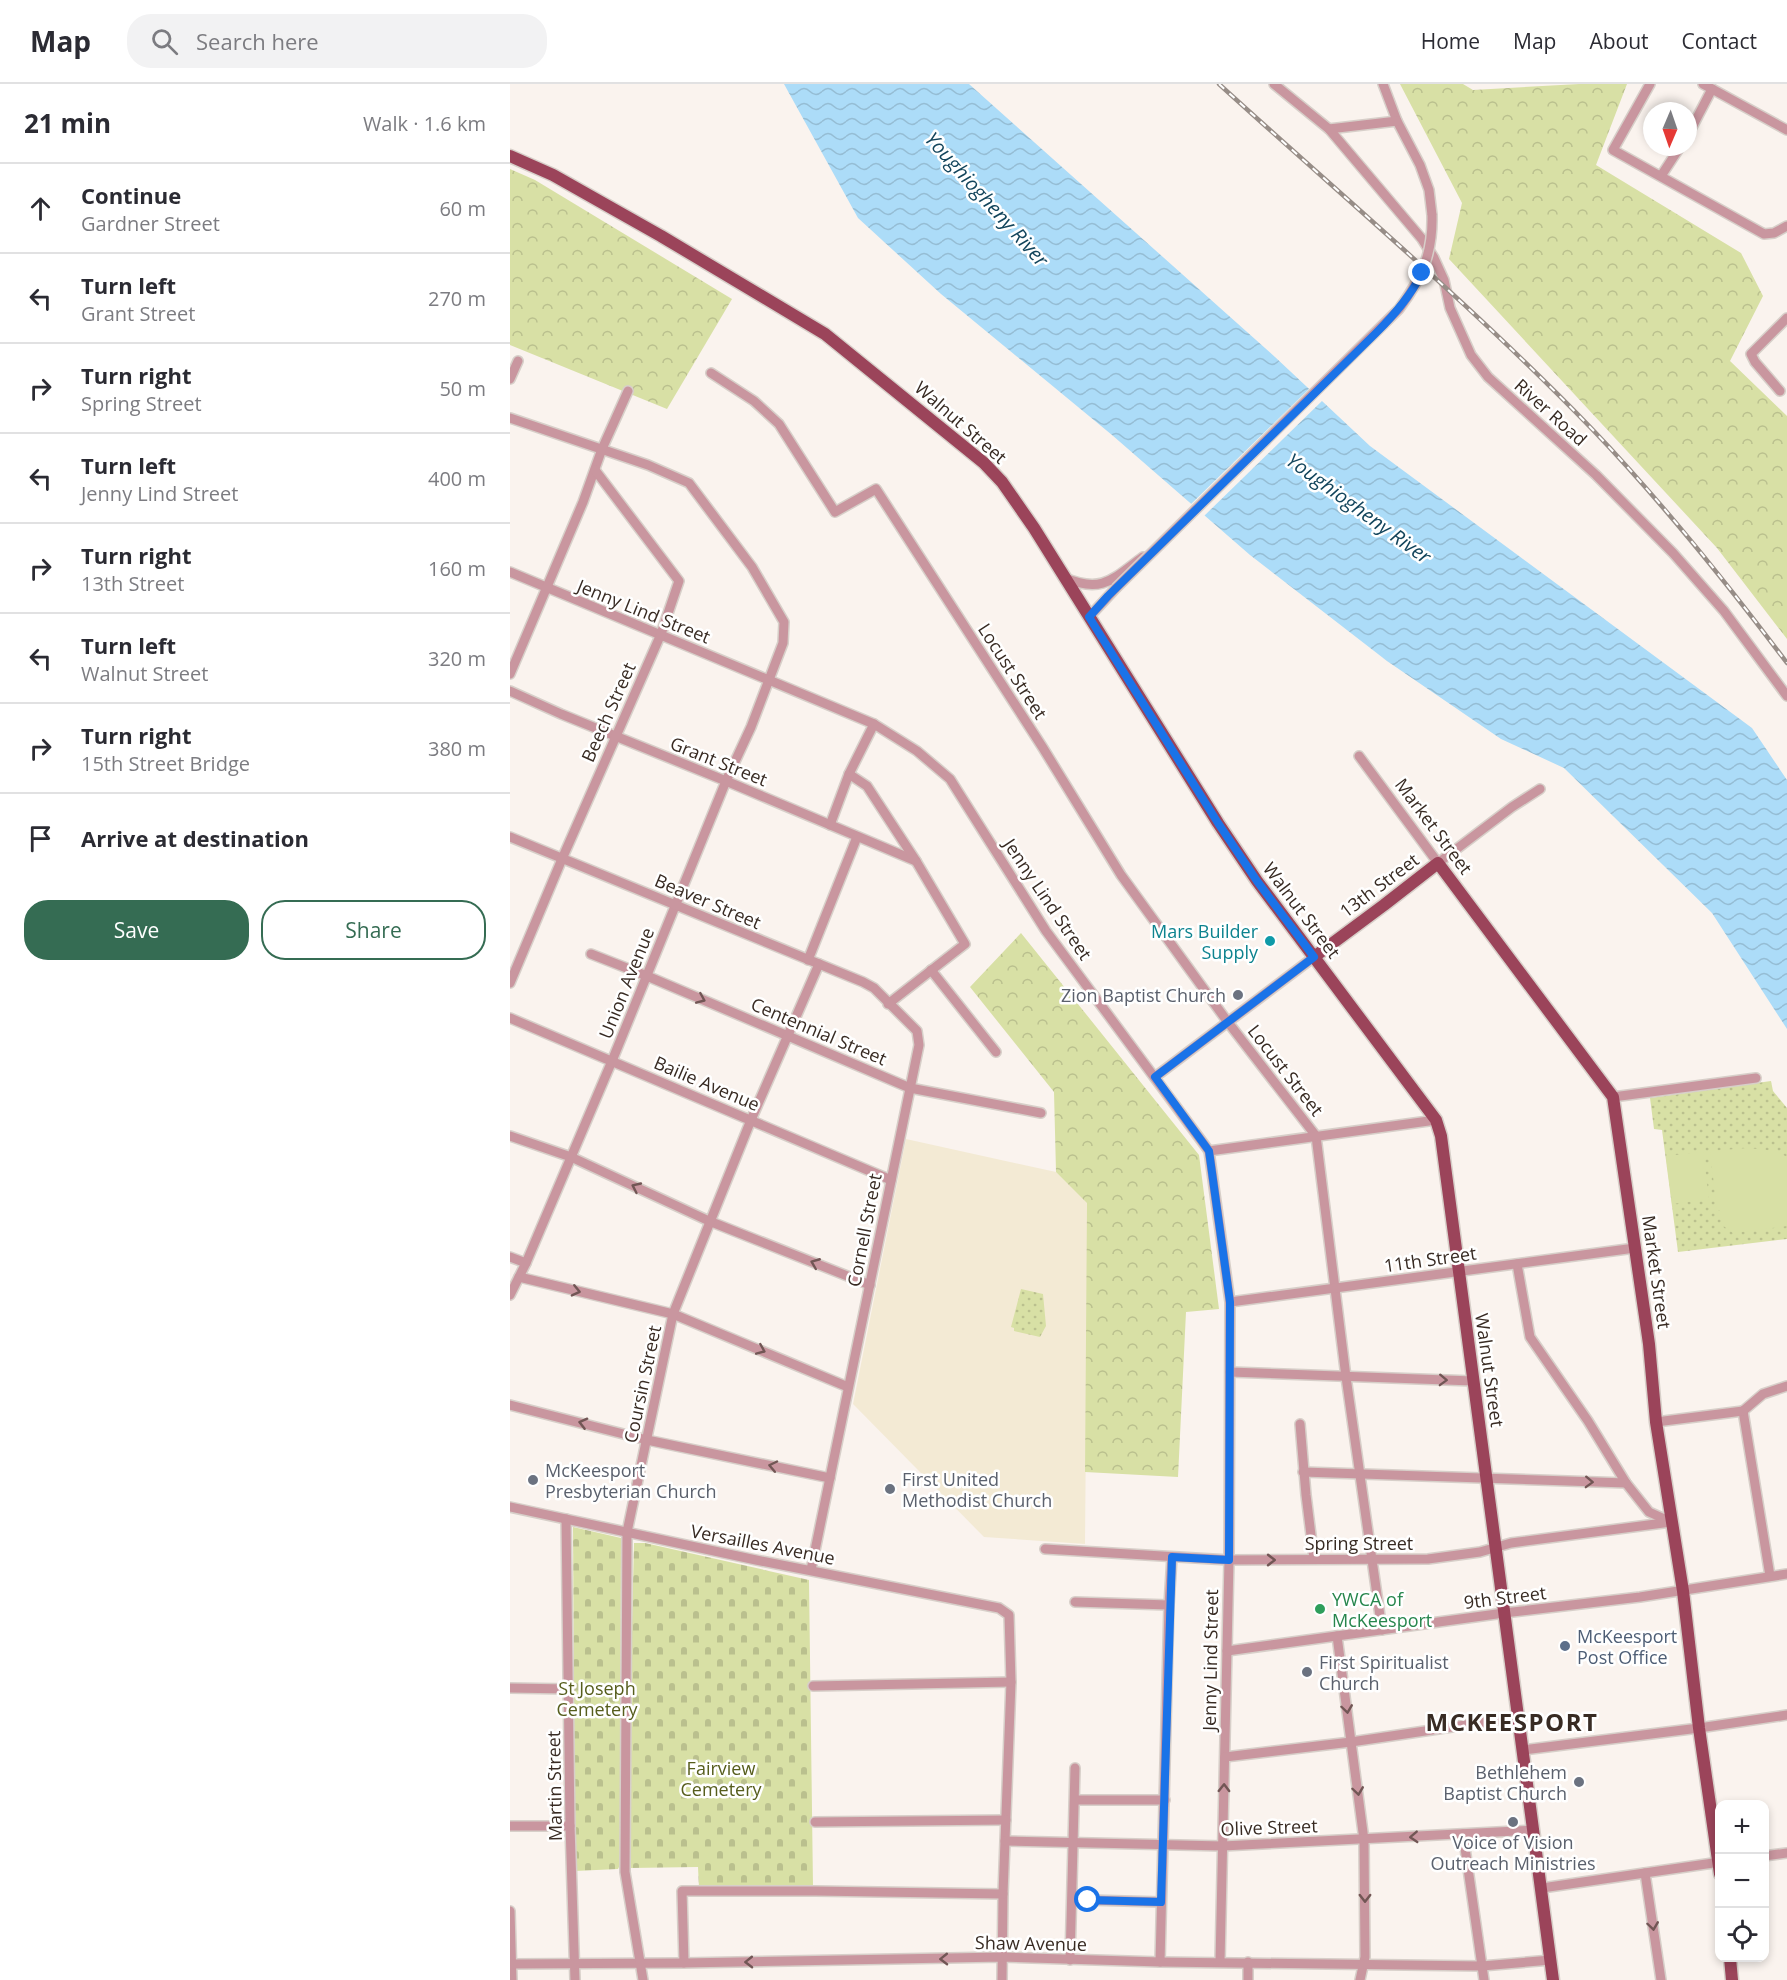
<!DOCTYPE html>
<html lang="en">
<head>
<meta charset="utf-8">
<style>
	body { margin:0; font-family:"Open Sans",sans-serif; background:#f2f2f3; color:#2b2b33 }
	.controls { position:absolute; right:18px; bottom:18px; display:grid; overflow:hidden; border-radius:12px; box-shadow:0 3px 9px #0003 }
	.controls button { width:54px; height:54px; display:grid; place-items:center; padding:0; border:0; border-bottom:2px solid #e1e1e2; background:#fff; color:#2b2b33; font:30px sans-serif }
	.compass { position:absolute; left:1133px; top:18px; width:54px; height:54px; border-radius:50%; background:#fff; box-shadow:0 3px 9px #0003; rotate:182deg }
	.stop { position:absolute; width:18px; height:18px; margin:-14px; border:4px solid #1a73e8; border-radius:50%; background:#fff }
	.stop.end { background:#1a73e8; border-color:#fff; box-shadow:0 2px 6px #0008 }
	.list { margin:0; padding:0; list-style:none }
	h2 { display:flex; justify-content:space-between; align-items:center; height:78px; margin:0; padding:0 24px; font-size:26px }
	h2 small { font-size:20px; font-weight:400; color:#7c7c81 }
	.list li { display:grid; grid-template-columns:39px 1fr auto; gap:18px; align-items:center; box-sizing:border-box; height:90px; padding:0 24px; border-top:2px solid #e1e1e2 }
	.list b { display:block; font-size:22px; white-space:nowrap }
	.list p { margin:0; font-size:20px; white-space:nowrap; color:#7c7c81 }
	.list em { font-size:20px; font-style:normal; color:#7c7c81 }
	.actions { display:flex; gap:12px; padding:18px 24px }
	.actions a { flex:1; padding:14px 0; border:2px solid #356c53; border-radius:24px; text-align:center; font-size:21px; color:#356c53 }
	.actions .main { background:#356c53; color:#fff }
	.icon { flex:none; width:33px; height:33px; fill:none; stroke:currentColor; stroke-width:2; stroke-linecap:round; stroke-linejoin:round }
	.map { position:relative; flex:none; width:1277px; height:1896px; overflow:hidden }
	header { display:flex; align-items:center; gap:36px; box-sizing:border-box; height:84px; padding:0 30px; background:#fff; border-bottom:2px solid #e1e1e2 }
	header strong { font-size:28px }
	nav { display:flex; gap:33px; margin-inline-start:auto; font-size:21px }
	.search { width:420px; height:54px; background:#f2f2f3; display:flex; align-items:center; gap:15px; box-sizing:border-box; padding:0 21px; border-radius:24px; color:#7c7c81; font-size:22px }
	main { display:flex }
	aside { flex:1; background:#fff }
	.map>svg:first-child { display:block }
	.education { fill:#f3ead4 }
	.green { fill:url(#green-dots) }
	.forest { fill:url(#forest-crowns) }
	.cemetery { fill:url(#cemetery-stones) }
	.pitch { fill:#d8e0a5 }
	.water { fill:url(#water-waves) }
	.pier { fill:#faf3ee }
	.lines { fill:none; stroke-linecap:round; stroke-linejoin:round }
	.minor-casing { stroke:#d7cfc9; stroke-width:12 }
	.major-casing { stroke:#d7cfc9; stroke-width:15 }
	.minor { stroke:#c9969f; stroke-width:9 }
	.major { stroke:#9b445a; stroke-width:12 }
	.rail-casing { stroke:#978d87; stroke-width:4.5 }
	.rail { stroke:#fff; stroke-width:2; stroke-dasharray:7; stroke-linecap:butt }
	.minor-bridge-casing { stroke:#d7cfc9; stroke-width:12; stroke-linecap:butt }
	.minor-bridge { stroke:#c9969f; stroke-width:9 }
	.oneway { stroke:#725655 }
	.route { stroke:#1a73e8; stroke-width:8 }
	.culture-dot { fill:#0f9aa8; stroke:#fff; stroke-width:2 }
	.worship-dot { fill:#6b7280; stroke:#fff; stroke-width:2 }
	.leisure-dot { fill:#2e9e5b; stroke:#fff; stroke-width:2 }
	.service-dot { fill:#5c6f8a; stroke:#fff; stroke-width:2 }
	.labels { text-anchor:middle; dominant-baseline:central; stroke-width:5; stroke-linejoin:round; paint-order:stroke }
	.street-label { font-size:18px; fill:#382b23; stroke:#fff }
	.culture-label { font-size:18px; fill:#0d838f; stroke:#fff; text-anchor:end }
	.worship-label { font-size:18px; fill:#5b616d; stroke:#fff; text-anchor:start }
	.leisure-label { font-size:18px; fill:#27864d; stroke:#fff; text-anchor:start }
	.service-label { font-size:18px; fill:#4e5e75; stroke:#fff; text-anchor:start }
	.park-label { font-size:18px; fill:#565d1c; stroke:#fff }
	.water-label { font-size:20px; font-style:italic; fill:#13455c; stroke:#fff }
	.district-label { font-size:24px; font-weight:bold; letter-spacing:1.5px; fill:#382b23; stroke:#fff }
</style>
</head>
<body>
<header>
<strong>Map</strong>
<div class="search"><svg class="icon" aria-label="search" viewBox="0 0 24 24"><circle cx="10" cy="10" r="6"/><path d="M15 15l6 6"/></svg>Search here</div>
<nav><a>Home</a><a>Map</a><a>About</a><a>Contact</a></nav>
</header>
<main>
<aside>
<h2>21 min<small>Walk · 1.6 km</small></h2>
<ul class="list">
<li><svg class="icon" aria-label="ahead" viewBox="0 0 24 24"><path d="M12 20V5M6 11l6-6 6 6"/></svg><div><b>Continue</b><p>Gardner Street</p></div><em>60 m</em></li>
<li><svg class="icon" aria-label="left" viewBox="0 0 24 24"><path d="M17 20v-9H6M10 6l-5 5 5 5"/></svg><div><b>Turn left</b><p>Grant Street</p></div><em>270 m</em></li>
<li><svg class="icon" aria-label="right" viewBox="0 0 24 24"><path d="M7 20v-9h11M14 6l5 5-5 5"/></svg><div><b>Turn right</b><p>Spring Street</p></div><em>50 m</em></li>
<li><svg class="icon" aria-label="left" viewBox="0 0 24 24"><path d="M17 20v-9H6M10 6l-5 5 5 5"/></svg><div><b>Turn left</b><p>Jenny Lind Street</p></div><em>400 m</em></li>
<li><svg class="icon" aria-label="right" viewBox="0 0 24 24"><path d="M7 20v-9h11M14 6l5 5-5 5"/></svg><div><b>Turn right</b><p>13th Street</p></div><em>160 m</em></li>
<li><svg class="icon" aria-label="left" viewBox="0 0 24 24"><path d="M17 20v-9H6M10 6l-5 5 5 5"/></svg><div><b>Turn left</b><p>Walnut Street</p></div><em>320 m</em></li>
<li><svg class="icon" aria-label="right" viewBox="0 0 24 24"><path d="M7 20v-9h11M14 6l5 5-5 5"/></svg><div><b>Turn right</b><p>15th Street Bridge</p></div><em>380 m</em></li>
<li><svg class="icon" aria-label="arrive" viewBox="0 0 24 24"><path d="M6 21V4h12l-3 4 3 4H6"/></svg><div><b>Arrive at destination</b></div></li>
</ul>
<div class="actions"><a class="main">Save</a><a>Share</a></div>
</aside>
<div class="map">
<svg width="1277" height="1896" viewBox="0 0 1277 1896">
	<defs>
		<pattern id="green-dots" width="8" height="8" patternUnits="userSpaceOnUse" patternTransform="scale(1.5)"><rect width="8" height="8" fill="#d8e0a5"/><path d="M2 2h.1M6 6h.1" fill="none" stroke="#bac08e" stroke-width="1.8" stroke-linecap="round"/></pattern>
		<pattern id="forest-crowns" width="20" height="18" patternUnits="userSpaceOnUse" patternTransform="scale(1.5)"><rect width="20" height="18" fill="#d8e0a5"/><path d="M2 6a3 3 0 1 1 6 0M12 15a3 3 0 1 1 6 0" fill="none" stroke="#bac08e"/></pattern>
		<pattern id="cemetery-stones" width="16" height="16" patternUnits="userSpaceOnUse" patternTransform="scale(1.5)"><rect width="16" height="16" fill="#d8e0a5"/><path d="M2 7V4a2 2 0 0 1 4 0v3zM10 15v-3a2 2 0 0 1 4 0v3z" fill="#bac08e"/></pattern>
		<pattern id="water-waves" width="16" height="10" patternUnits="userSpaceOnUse" patternTransform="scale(1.5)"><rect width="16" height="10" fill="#acdcf8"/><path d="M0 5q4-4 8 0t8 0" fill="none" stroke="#95bdd4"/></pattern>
	</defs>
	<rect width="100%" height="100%" fill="#faf3ee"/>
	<path class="education" d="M 396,1055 L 546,1088 L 578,1119 L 575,1460 L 474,1453 L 343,1320 Z"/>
	<g class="green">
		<path d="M 1261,997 L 1263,1007 L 1277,1024 L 1277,1155 L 1168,1168 L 1152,1046 L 1144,1045 L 1140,1014 Z"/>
		<path d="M 511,1205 L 533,1210 L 536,1242 L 530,1253 L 504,1247 L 504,1244 L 501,1243 Z"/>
	</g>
	<g class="forest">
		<path d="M 890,0 L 953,0 L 963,6 L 1069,0 L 1117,0 L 1086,81 L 1231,169 L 1253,212 L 1220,277 L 1277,332 L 1277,555 L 1207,464 L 939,175 L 952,119 Z"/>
		<path d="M 0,85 L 25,96 L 222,215 L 157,325 L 0,261 Z"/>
		<path d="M 511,849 L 689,1071 L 709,1225 L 676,1228 L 668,1393 L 575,1388 L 577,1119 L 546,1088 L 544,1008 L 460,903 Z"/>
	</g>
	<g class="cemetery">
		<path d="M 63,1443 L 111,1454 L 110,1781 L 108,1785 L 65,1787 Z"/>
		<path d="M 124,1459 L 135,1459 L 299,1496 L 303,1803 L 189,1804 L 188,1783 L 120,1784 L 120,1624 Z"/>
	</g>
	<g class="pitch">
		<path d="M 1238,1064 L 1266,1067 L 1277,1073 L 1277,1142 L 1223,1149 L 1212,1141 L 1210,1126 L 1207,1126 L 1200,1067 Z"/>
		<path d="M 1193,1068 L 1199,1115 L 1162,1120 L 1156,1072 Z"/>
	</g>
	<path class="water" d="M 274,0 L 459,0 L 765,273 L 860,362 L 1242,644 L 1277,696 L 1277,945 L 1202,829 L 1054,684 L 991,655 L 877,577 L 740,471 L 602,351 L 431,210 L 348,134 Z"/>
	<path class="pier" d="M 801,303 L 814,315 L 692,434 L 679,422 Z"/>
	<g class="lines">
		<defs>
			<g id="minor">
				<path d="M 764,0 L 819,45 L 912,155 L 924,174 L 934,196 L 940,224 L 961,271 L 978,293 L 1086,391 L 1163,469 L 1214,527 L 1277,612"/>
				<path d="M 873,0 L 887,37 L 910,81 L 919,106 L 922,131"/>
				<path d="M 1140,0 L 1103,66 L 1254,150 L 1264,149 L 1277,142"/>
				<path d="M 1193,0 L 1277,46"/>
				<path d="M 819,45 L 887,37"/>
				<path d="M 1178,51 L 1202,5"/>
				<path d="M 1151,92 L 1170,63"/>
				<path d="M 201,289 L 244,317 L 269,340 L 325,428 L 366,405 L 533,664 L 611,791 L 717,937 L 806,1052 L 836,1293 L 872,1546"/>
				<path d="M 0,295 L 8,277"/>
				<path d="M 1270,307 L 1245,278 L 1241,270 L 1277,234"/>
				<path d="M 0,334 L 138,381 L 179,399 L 242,483 L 274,538 L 273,559 L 241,643 L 216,697 L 102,977 L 16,1179 L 0,1211"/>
				<path d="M 0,488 L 364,640 L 407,667 L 440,695 L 536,847 L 699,1067 L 720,1218 L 719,1476 L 710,1878"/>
				<path d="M 555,494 C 593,510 604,494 633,473"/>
				<path d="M 579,533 L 606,504"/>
				<path d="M 0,590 L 73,418 L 92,365 L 118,307"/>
				<path d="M 0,607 L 51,630 L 216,697 L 406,777"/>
				<path d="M 849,672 L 928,779 L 1002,723 L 1030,705"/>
				<path d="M 339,690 L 357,702 L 406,777 L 455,860 L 378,920"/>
				<path d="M 320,741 L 339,690 L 364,640"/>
				<path d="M 0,753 L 353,898 L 364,904 L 407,947 L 409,961 L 301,1486"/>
				<path d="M 81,870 L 137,892 L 400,1004 L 531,1029"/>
				<path d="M 298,876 L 347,753"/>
				<path d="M 421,886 L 486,968"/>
				<path d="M 0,899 L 52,775 L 151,550 L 169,497 L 85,386"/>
				<path d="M 0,934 L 381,1096"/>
				<path d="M 645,993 L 804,873"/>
				<path d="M 1103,1013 L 1246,994"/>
				<path d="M 0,1052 L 61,1073 L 199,1137 L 360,1201"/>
				<path d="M 699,1067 L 926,1036"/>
				<path d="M 0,1173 L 16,1179"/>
				<path d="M 1007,1180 L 1020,1253 L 1078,1337 L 1116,1399 L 1139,1428 L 1159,1437"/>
				<path d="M 9,1193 L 163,1230 L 338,1303"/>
				<path d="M 720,1218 L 1125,1164"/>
				<path d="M 720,1288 L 963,1297"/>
				<path d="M 0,1321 L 137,1356 L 320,1394"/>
				<path d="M 1233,1327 L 1260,1492"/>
				<path d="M 1233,1327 L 1253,1310 L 1277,1302"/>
				<path d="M 1146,1338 L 1233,1327"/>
				<path d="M 790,1340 L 796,1411 L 804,1475"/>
				<path d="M 793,1388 L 1116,1399"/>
				<path d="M 0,1423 L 246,1476 L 489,1524 L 499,1531 L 501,1598 L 493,1810 L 492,1896"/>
				<path d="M 56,1435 L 60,1742 L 65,1896"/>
				<path d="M 535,1465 L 719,1476 L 918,1475 L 970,1468 L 1001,1459 L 1161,1438"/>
				<path d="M 565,1518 L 659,1521"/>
				<path d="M 827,1552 L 854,1756 L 855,1873 L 850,1896"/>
				<path d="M 717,1567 L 994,1529 L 1130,1513 L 1277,1490"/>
				<path d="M 303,1602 L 501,1598"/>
				<path d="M 0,1604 L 59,1605"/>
				<path d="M 1013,1666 L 1189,1644 L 1277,1631"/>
				<path d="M 715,1673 L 841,1658 L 1009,1633"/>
				<path d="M 565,1716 L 655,1716"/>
				<path d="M 305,1738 L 496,1736"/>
				<path d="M 0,1742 L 60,1742"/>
				<path d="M 953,1750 L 974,1896"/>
				<path d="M 495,1757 L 713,1762 L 1024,1746"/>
				<path d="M 1254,1772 L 1277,1769"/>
				<path d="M 1135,1789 L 1151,1896"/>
				<path d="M 1032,1804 L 1210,1778"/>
				<path d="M 578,1816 L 651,1818"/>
				<path d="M 0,1827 L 2,1896"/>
				<path d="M 560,1876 L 565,1684"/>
				<path d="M 650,1878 L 659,1521 L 662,1473"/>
				<path d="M 738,1878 L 738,1896"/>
				<path d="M 174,1879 L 172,1807 L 306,1807 L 493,1810"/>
				<path d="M 0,1880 L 174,1879 L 492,1873 L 650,1878 L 972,1882 L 1041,1876"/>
				<path d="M 133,1896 L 115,1788 L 117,1448 L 163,1230 L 241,1036 L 309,880"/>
			</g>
			<g id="major">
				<path d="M 0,72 L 43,91 L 151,152 L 315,250 L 474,379 L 492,398 L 524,444 L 708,739 L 747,797 L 926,1036 L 931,1052 L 1043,1896"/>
				<path d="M 804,873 L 874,821 L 928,779 L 1103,1013 L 1139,1260 L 1146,1338 L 1173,1507 L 1189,1644 L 1210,1790"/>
				<path d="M 1220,1874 L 1222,1896"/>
			</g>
		</defs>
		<use href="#minor" class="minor-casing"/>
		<use href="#major" class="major-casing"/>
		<use href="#minor" class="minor"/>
		<use href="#major" class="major"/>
		<defs>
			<path id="rail" d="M 709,0 C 834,114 965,224 1082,345 C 1153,419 1216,498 1277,579"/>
		</defs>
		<use href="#rail" class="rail-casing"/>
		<use href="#rail" class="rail"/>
		<defs>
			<path id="minor-bridge" d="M 606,504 L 889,225 C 912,194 923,169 922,131"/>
		</defs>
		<use href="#minor-bridge" class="minor-bridge-casing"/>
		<use href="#minor-bridge" class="minor-bridge"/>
	</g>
	<defs><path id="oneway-chevron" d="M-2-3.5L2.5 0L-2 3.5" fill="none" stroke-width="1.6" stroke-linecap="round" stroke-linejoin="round" transform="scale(1.5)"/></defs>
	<g class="oneway">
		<use href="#oneway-chevron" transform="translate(191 915) rotate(23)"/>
		<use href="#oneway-chevron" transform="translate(126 1103) rotate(-155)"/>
		<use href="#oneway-chevron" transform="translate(305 1179) rotate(-158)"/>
		<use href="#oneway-chevron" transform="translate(66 1207) rotate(13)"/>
		<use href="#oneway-chevron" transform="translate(251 1266) rotate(23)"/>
		<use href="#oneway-chevron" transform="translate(933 1296) rotate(2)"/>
		<use href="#oneway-chevron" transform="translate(73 1339) rotate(-166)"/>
		<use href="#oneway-chevron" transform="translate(263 1382) rotate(-168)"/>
		<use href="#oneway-chevron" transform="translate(1079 1398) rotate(2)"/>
		<use href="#oneway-chevron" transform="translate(761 1476)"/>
		<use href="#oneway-chevron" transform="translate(837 1625) rotate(82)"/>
		<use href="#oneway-chevron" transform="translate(714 1704) rotate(-89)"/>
		<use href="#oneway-chevron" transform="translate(848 1707) rotate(82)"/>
		<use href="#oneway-chevron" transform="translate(904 1753) rotate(177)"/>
		<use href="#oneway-chevron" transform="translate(855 1814) rotate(90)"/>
		<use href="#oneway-chevron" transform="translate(1143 1842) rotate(82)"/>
		<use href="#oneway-chevron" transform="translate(434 1875) rotate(179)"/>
		<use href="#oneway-chevron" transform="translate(239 1878) rotate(179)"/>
	</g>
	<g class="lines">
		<path class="route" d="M 578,1816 L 651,1818 L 662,1473 L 719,1476 L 720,1218 L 699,1067 L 645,993 L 804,873 L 747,797 L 708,739 L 579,533 L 598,512 L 866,249 C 884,231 900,213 912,189"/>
	</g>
	<circle class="culture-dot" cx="760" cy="857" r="6"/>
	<g class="worship-dot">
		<circle cx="728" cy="911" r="6"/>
		<circle cx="23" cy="1396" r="6"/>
		<circle cx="380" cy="1405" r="6"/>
		<circle cx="797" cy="1588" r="6"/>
		<circle cx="1069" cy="1698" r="6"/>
		<circle cx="1003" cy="1738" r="6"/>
	</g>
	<circle class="leisure-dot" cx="810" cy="1525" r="6"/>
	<circle class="service-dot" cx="1055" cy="1562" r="6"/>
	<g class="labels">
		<g class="street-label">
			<text transform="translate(1041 328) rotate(42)">River Road</text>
			<text transform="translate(451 338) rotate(41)">Walnut Street</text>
			<text transform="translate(134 527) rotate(22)">Jenny Lind Street</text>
			<text transform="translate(503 587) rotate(57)">Locust Street</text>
			<text transform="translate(98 628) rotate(-66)">Beech Street</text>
			<text transform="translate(209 677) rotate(22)">Grant Street</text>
			<text transform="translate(924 742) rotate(53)">Market Street</text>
			<text transform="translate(869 801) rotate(-37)">13th Street</text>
			<text transform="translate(538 815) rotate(56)">Jenny Lind Street</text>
			<text transform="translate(198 817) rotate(23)">Beaver Street</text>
			<text transform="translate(792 826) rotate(53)">Walnut Street</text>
			<text transform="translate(116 899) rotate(-68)">Union Avenue</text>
			<text transform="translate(309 947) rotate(23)">Centennial Street</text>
			<text transform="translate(776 986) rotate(52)">Locust Street</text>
			<text transform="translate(197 999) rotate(23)">Bailie Avenue</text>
			<text transform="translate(354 1146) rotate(-79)">Cornell Street</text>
			<text transform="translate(920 1175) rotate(-8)">11th Street</text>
			<text transform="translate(1147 1188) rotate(82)">Market Street</text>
			<text transform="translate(980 1286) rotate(82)">Walnut Street</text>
			<text transform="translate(132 1300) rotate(-78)">Coursin Street</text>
			<text x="849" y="1459">Spring Street</text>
			<text transform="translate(253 1460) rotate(11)">Versailles Avenue</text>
			<text transform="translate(995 1513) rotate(-7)">9th Street</text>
			<text transform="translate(700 1576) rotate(-89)">Jenny Lind Street</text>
			<text transform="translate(44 1702) rotate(-91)">Martin Street</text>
			<text transform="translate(759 1743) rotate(-2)">Olive Street</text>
			<text transform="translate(521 1859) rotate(1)">Shaw Avenue</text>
		</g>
		<g class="culture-label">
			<text x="748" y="847">Mars Builder<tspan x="748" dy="21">Supply</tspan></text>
		</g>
		<g class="worship-label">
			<text x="716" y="911" text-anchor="end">Zion Baptist Church</text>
			<text x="35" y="1386">McKeesport<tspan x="35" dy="21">Presbyterian Church</tspan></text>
			<text x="392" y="1395">First United<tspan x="392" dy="21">Methodist Church</tspan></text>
			<text x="809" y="1578">First Spiritualist<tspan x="809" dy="21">Church</tspan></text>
			<text x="1057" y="1688" text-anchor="end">Bethlehem<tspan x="1057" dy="21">Baptist Church</tspan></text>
			<text x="1003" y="1758" text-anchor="middle">Voice of Vision<tspan x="1003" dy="21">Outreach Ministries</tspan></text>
		</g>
		<g class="leisure-label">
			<text x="822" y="1515">YWCA of<tspan x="822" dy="21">McKeesport</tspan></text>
		</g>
		<g class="service-label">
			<text x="1067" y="1552">McKeesport<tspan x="1067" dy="21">Post Office</tspan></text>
		</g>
		<g class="park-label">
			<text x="87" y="1604">St Joseph<tspan x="87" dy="21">Cemetery</tspan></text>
			<text x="211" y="1684">Fairview<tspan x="211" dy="21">Cemetery</tspan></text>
		</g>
		<g class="water-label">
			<text transform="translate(477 115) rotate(48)">Youghiogheny River</text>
			<text transform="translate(849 424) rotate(36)">Youghiogheny River</text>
		</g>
		<g class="district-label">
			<text x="1002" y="1637">MCKEESPORT</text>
		</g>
	</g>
</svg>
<div class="controls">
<button>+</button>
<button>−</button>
<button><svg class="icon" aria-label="locate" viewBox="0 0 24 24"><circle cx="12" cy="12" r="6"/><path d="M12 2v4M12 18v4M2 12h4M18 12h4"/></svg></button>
</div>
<svg class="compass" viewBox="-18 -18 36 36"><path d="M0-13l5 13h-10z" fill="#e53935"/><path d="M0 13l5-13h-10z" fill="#7c7c81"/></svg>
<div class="stop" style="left:578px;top:1816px"></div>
<div class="stop end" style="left:912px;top:189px"></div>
</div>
</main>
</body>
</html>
